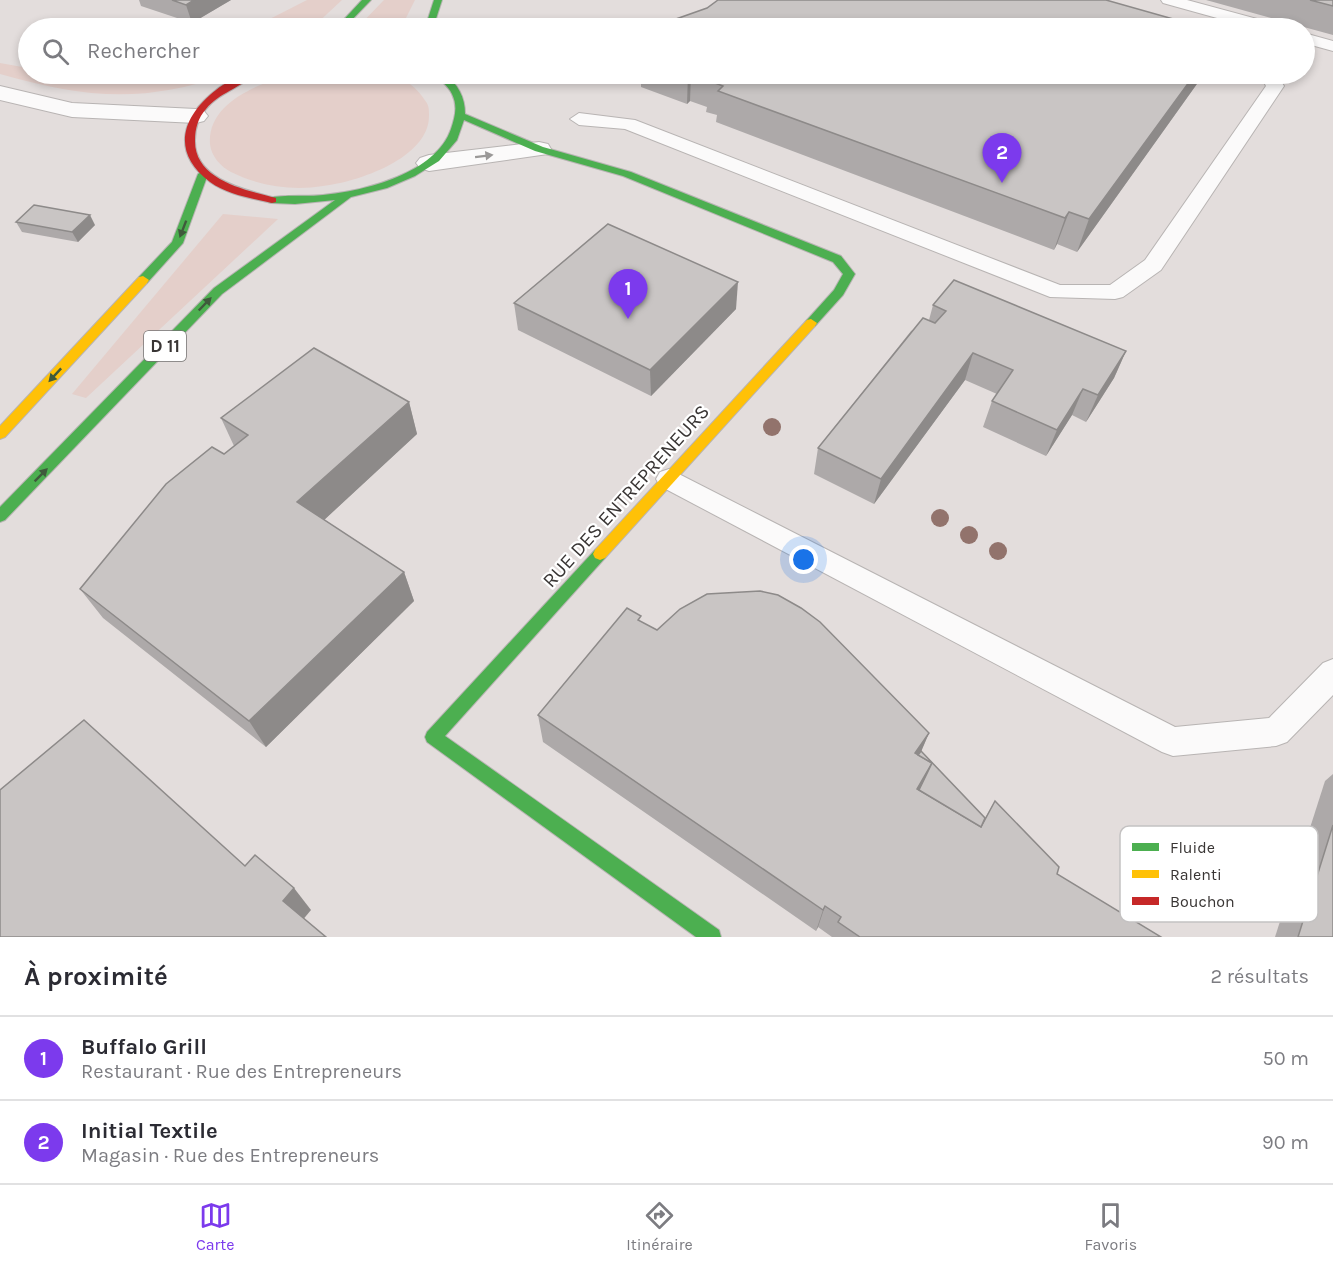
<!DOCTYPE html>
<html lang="fr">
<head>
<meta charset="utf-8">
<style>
	body { margin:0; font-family:Karla,sans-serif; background:#f2f2f3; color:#2b2b33 }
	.you { position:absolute; left:804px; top:560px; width:21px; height:21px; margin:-15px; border:4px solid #fff; border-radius:50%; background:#1a73e8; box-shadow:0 0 0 9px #1a73e833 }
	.badge { display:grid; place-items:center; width:39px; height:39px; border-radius:50%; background:#7c3aed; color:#fff; font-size:20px; font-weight:700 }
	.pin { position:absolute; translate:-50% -50px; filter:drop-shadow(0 2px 3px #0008) }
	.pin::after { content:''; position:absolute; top:32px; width:21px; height:18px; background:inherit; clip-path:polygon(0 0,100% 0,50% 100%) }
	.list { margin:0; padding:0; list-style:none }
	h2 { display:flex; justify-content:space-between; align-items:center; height:78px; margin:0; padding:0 24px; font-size:26px }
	h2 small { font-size:20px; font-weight:400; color:#7c7c81 }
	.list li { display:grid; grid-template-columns:39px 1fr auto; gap:18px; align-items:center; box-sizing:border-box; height:84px; padding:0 24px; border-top:2px solid #e1e1e2 }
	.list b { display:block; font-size:22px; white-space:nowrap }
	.list p { margin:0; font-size:20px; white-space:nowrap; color:#7c7c81 }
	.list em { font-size:20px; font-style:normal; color:#7c7c81 }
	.icon { flex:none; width:33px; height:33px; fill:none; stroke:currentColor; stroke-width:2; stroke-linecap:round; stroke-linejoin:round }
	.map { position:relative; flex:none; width:1333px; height:937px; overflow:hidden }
	.search { position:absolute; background:#fff; box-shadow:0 3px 9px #0003; left:18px; right:18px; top:18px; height:66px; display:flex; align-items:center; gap:15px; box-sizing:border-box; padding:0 21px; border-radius:33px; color:#7c7c81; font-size:22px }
	.sheet { height:246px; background:#fff }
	nav { display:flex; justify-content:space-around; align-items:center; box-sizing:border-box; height:84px; border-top:2px solid #e1e1e2; background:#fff; font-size:16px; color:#7c7c81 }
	nav a { display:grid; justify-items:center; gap:3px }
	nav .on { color:#7c3aed }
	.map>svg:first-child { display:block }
	.green { fill:#e4cfca }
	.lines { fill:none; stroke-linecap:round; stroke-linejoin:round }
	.lane-casing { stroke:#b8b4b3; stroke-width:2 }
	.street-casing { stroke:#b8b4b3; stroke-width:2 }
	.fast-casing { stroke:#b8b4b3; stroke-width:2 }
	.slow-casing { stroke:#b8b4b3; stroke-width:2 }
	.jam-casing { stroke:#b8b4b3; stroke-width:2 }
	.lane { fill:#fbfafa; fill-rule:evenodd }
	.street { fill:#fbfafa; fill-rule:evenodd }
	.fast { fill:#4caf50; fill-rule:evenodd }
	.slow { fill:#ffc107; fill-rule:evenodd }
	.jam { fill:#c62828; fill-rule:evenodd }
	.tree { fill:#92736c }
	.wall { fill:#ada9a9 }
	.shaded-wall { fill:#8d8a89 }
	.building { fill:#c9c5c4; stroke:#8d8a89; stroke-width:1.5 }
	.oneway { fill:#9a9897 }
	.oneway2 { fill:#3f5a3c }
	.labels { text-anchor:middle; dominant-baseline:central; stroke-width:4.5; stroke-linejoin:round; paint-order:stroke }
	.shield { fill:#fff; stroke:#747271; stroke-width:1.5 }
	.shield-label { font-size:18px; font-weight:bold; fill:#393534 }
	.street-label { font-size:20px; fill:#393534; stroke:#fff }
	.key { fill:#fff; stroke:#c4c2c2; stroke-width:1.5 }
	.key-label { font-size:16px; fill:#393534 }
</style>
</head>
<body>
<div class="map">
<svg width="1333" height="937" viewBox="0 0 1333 937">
	<rect width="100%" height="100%" fill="#e3dddc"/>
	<g class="green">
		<path d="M 307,0 L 342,0 L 312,28 L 252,28 Z"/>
		<path d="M 384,0 L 415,0 L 401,28 L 357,28 Z"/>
		<path d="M 0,63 L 28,68 L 28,74 L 228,74 C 143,104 85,98 0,74 Z"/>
		<path d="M 293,74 C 317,74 372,69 392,75 C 406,79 417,88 424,99 C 429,105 429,108 429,116 C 429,158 358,182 323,186 C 292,191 259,186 231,172 C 221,167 211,156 210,144 C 207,102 260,83 293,74 Z"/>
		<path d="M 223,214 L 278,219 L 86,398 L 72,394 Z"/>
	</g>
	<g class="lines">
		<defs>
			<g id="lane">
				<path d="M 1161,0 L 1187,0 L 1276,24 L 1278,28 L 1253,28 L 1163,3 Z"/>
				<path d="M 1304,33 L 1333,41 L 1333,51 L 1304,43 Z"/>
				<path d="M 1260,74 L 1276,74 L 1284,86 L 1161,270 L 1123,297 L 1115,299 L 1050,297 L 625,129 L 579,125 L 570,119 L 579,113 L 635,120 L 1060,285 L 1110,285 L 1145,260 L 1266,86 Z"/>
				<path d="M 669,469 L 1175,727 L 1269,718 L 1323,663 L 1333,659 L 1333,695 L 1287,742 L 1276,746 L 1173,756 L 1162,752 L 660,486 L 656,479 L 660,472 Z"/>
			</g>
			<g id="street">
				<path d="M 0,86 L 72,103 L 196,109 L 204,111 L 208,116 L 204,121 L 196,123 L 72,117 L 0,100 Z"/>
				<path d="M 539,142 L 548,144 L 551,149 L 548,154 L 429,171 L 420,168 L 416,163 L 420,158 L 429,155 Z"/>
			</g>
			<g id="fast">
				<path d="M 362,0 L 371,0 L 344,28 L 336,28 Z"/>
				<path d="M 434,0 L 442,0 L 433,28 L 425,28 Z"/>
				<path d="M 435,74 L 444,74 C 458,84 465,97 465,114 L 543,147 L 631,172 L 841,256 L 855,274 L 843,295 L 815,326 L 807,326 L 805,323 L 807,320 L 834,290 L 843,274 L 833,262 L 623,176 L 535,151 L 464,120 L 457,140 L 439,161 L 415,176 L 387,188 L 351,197 L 222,294 L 5,520 L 0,522 L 0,507 L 214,288 L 335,200 L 295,204 L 272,203 L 268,202 L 268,198 C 286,194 305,197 323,195 C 365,191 436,173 451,129 C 455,117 458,106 452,94 C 448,85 439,80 435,74 Z"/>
				<path d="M 203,171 L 208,174 L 183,243 L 147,283 L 139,283 L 139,277 L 172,242 L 198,174 Z"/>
				<path d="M 600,548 L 605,550 L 607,554 L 605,558 L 445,736 L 719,930 L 721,937 L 696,937 L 427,742 L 425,737 L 427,732 L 595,550 Z"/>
			</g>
			<g id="slow">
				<path d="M 143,276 L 149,280 L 147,283 L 5,437 L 0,439 L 0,426 L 139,277 Z"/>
				<path d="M 811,319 L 817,323 L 815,326 L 605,558 L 600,560 L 595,558 L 593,554 L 595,550 L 807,320 Z"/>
			</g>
			<path id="jam" d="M 244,74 L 255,74 C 240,88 219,93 206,109 C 198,118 195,129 195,140 C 194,180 246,190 276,198 L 276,202 L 272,203 C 251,198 228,195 210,182 C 171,153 181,117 216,90 C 224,83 235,79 244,74 Z"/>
		</defs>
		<use href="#lane" class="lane-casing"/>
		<use href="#street" class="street-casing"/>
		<use href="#fast" class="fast-casing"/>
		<use href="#slow" class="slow-casing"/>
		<use href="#jam" class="jam-casing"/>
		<use href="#lane" class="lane"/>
		<use href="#street" class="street"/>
		<use href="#fast" class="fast"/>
		<use href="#slow" class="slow"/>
		<use href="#jam" class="jam"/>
	</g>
	<g class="tree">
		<circle cx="772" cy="427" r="9"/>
		<circle cx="940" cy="518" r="9"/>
		<circle cx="969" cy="535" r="9"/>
		<circle cx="998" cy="551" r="9"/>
	</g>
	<g class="wall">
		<path d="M 139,0 L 231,0 L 192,23 L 141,6 Z"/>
		<path d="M 1206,0 L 1333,0 L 1333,35 Z"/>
		<path d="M 641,74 L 1204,74 L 1077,252 L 1057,244 L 1054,250 L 716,122 L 717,115 L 706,112 L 707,107 L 690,101 L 687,104 L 641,87 Z"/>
		<path d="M 16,222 L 95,225 L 78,242 L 22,232 Z"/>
		<path d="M 514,303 L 736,309 L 651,396 L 518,330 Z"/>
		<path d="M 933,305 L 1126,351 L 1114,378 L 1086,422 L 1072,415 L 1046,456 L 983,427 L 992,401 L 997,394 L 965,380 L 874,504 L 814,474 L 818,448 L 911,331 L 929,320 Z"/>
		<path d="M 409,402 L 417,434 L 324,520 L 404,572 L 414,601 L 266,747 L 103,618 L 80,589 L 224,454 L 234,446 L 221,418 Z"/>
		<path d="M 641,622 L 657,630 L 929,733 L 921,751 L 985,818 L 995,801 L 1057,874 L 1160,937 L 832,937 L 818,927 L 816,931 L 543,742 L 538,715 Z"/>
		<path d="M 1333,774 L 1333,937 L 1275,937 L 1325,781 Z"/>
	</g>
	<g class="shaded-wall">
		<path d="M 194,0 L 231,0 L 192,23 L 186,5 Z"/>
		<path d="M 688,74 L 691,74 L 690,101 L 687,104 Z"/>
		<path d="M 1195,74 L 1204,74 L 1077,252 L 1089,219 Z"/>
		<path d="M 1069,212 L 1057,244 L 1054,250 L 1065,218 Z"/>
		<path d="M 90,215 L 95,225 L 78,242 L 72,232 Z"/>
		<path d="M 738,282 L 736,309 L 651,396 L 650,370 Z"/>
		<path d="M 1126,351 L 1114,378 L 1086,422 L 1098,395 Z"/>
		<path d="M 973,353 L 965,380 L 874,504 L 881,479 Z"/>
		<path d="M 1083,389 L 1072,415 L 1046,456 L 1057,430 Z"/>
		<path d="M 409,402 L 417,434 L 310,533 L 297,502 Z"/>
		<path d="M 404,572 L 414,601 L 266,747 L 249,721 Z"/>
		<path d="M 929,733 L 918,759 L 915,753 Z"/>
		<path d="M 932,763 L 921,789 L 911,806 L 917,789 Z"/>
		<path d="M 294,888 L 311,910 L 301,922 L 283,901 Z"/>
		<path d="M 825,906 L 818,927 L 816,931 L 823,910 Z"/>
	</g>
	<g class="building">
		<path d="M 172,0 L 194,0 L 186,5 Z"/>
		<path d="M 718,0 L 1106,0 L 1205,28 L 664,28 L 659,25 L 707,8 Z"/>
		<path d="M 1310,0 L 1333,0 L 1333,6 Z"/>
		<path d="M 701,74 L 1195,74 L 1089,219 L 1069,212 L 1065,218 L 718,91 L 723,86 L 707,80 L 711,77 Z"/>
		<path d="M 34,205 L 90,215 L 72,232 L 16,222 Z"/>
		<path d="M 608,224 L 738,282 L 650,370 L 514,303 Z"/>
		<path d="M 954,280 L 1126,351 L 1098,395 L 1083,389 L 1057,430 L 992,401 L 1013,370 L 973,353 L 881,479 L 818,448 L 923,318 L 935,323 L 946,311 L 933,305 Z"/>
		<path d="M 314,348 L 409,402 L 297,502 L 404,572 L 249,721 L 80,589 L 166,484 L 212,447 L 224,454 L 248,435 L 221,418 Z"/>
		<path d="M 760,591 L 778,595 L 801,608 L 820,622 L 929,733 L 915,753 L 932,763 L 917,789 L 981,827 L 995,801 L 1059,867 L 1057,874 L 1161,937 L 860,937 L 838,922 L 841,917 L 825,906 L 823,910 L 538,715 L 627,608 L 641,616 L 638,620 L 657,630 L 680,609 L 707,594 Z"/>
		<path d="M 84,720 L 245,866 L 255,855 L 294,888 L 283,901 L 326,937 L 0,937 L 0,790 Z"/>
		<path d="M 921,751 L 985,818 L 981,827 L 919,790 L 932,763 L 918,755 Z"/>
		<path d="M 1333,825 L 1333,937 L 1298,937 Z"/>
	</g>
	<defs><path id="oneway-solid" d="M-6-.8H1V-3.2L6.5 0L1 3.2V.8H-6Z" transform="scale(1.5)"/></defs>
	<use class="oneway" href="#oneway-solid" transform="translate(484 156) rotate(-7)"/>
	<g class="oneway2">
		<use href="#oneway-solid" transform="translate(183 229) rotate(111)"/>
		<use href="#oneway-solid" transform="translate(205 304) rotate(-46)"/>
		<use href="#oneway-solid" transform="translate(55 375) rotate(133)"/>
		<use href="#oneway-solid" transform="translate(41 475) rotate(-45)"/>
	</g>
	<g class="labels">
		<rect class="shield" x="144" y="331" width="42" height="30" rx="4.5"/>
		<g class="shield-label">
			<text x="165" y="346">D 11</text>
		</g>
		<g class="street-label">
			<text transform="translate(626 496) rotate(-48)">RUE DES ENTREPRENEURS</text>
		</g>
	</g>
	<rect x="1120" y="826" width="198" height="96" rx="9" class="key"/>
	<rect x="1132" y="843" width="27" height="8" fill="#4caf50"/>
	<rect x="1132" y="870" width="27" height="8" fill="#ffc107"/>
	<rect x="1132" y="897" width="27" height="8" fill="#c62828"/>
	<g class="key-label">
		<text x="1170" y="853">Fluide</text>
		<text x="1170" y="880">Ralenti</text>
		<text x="1170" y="907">Bouchon</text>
	</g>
</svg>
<div class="you"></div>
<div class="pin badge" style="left:628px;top:319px">1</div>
<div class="pin badge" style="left:1002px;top:183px">2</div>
<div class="search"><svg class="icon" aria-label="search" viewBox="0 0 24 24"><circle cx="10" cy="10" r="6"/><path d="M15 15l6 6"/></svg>Rechercher</div>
</div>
<section class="sheet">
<h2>À proximité<small>2 résultats</small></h2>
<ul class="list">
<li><span class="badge">1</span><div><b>Buffalo Grill</b><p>Restaurant · Rue des Entrepreneurs</p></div><em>50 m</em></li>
<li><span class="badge">2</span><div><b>Initial Textile</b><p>Magasin · Rue des Entrepreneurs</p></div><em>90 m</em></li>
</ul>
</section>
<nav>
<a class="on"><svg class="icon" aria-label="map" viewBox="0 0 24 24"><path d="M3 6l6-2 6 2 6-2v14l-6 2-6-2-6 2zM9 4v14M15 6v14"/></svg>Carte</a>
<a><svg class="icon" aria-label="directions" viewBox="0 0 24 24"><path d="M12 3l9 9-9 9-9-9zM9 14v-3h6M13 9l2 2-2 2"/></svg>Itinéraire</a>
<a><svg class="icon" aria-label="saved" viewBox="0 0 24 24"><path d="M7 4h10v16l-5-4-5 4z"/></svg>Favoris</a>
</nav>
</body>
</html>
